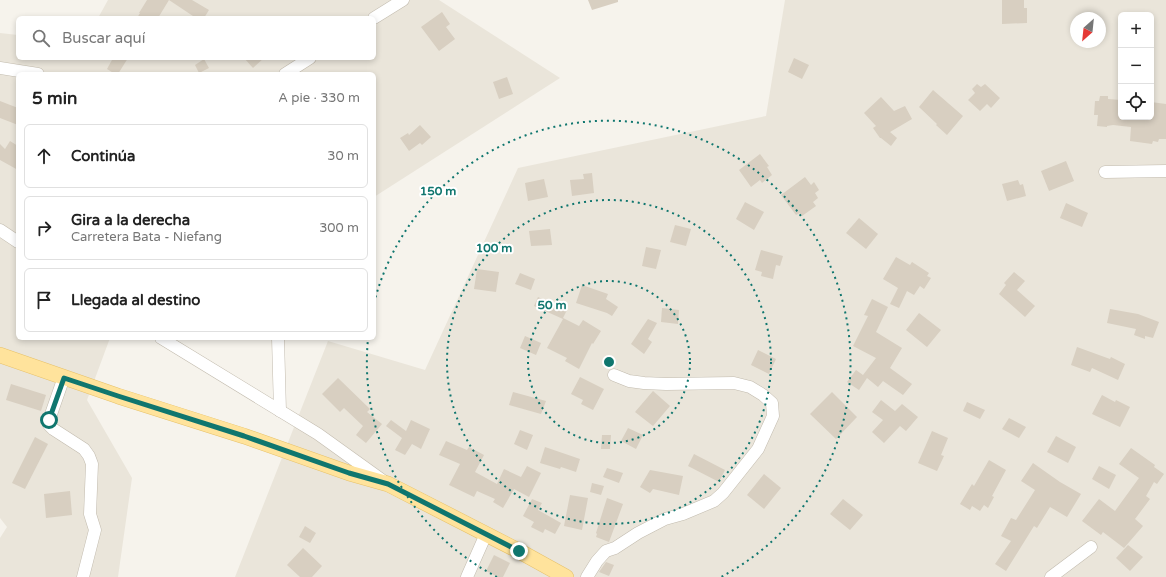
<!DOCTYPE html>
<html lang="es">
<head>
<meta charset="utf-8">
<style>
	body { margin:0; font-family:"Varela Round",sans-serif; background:#f2f2f2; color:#222 }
	.controls { position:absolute; right:12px; top:12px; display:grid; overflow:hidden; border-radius:6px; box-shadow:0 2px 6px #0003 }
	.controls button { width:36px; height:36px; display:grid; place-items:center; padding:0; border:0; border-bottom:1px solid #e0e0e0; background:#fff; color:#222; font:20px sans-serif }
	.compass { position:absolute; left:1070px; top:12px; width:36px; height:36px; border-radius:50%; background:#fff; box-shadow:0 2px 6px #0003; rotate:207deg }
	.stop { position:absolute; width:12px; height:12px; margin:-9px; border:3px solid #0f766e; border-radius:50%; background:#fff }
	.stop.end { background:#0f766e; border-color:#fff; box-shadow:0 1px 4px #0008 }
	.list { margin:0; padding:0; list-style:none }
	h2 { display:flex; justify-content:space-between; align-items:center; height:52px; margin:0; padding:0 16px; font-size:17px }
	h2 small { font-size:13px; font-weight:400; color:#767676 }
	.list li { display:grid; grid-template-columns:26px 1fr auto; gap:12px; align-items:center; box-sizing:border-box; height:64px; margin:0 8px 8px; padding:0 8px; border:1px solid #e0e0e0; border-radius:6px }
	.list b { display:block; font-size:15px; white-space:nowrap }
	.list p { margin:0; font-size:13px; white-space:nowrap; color:#767676 }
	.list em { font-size:13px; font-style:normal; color:#767676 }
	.icon { flex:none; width:22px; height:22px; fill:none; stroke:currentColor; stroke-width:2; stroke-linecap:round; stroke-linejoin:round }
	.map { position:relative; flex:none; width:1166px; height:577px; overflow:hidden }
	.search { position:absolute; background:#fff; box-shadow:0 2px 6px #0003; left:16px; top:16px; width:360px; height:44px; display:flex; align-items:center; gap:10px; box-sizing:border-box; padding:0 14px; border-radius:6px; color:#767676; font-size:15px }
	.panel { position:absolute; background:#fff; box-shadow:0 2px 6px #0003; left:16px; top:72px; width:360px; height:268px; border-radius:6px }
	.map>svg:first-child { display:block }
	.residential { fill:#eae5da; fill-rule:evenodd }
	.building { fill:#d8cfc1 }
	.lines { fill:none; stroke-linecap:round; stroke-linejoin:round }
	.minor-casing { stroke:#c2bbae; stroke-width:13 }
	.major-casing { stroke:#e6c16a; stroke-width:16 }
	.minor { stroke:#fff; stroke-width:12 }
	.major { stroke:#ffe39c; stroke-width:15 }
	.route { stroke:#0f766e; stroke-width:5 }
	.ring { fill:none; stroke:#0f766e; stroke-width:2; stroke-dasharray:2 4 }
	.centre { fill:#0f766e; stroke:#fff; stroke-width:2 }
	.ring-label { font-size:12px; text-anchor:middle; font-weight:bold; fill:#0f766e; stroke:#fff; stroke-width:4; stroke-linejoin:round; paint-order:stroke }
</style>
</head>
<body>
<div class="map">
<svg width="1166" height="577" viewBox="0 0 1166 577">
	<rect width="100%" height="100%" fill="#f6f3ec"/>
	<g class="residential">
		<path d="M 108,0 L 439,0 L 560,78 L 374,197 L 374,74 L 18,74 L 18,338 L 110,338 L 87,400 L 132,478 L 118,577 L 0,577 L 0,538 L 7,527 L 0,518 L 0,33 L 18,35 L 18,58 L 374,58 L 374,18 L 98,18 Z"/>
		<path d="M 785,0 L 1166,0 L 1166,577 L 235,577 L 328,341 L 425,370 L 518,168 L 766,116 ZM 1121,15 L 1151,15 L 1151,117 L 1121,117 ZM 1076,18 L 1100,18 L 1100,42 L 1076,42 Z"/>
	</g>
	<g class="building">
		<path d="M 147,0 L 192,0 L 209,10 L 204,18 L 196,18 L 169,0 L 158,18 L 137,18 L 140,13 L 139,13 Z"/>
		<path d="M 588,0 L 618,0 L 618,2 L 592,10 Z"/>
		<path d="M 1002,0 L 1024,0 L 1024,8 L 1027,8 L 1027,23 L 1002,24 Z"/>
		<path d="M 442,12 L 450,24 L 446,27 L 455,39 L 439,51 L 421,27 Z"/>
		<path d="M 113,58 L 128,58 L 118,74 L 115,74 L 107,69 Z"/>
		<path d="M 244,58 L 264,58 L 253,68 Z"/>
		<path d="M 794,58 L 809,65 L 802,79 L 788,72 Z"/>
		<path d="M 204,59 L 209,68 L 199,73 L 195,65 Z"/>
		<path d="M 507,77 L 513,94 L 499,99 L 493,82 Z"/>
		<path d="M 977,84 L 981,87 L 985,84 L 1000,98 L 991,108 L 987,104 L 980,111 L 968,100 L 975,93 L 972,89 Z"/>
		<path d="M 933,90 L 963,116 L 947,135 L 936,125 L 937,124 L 919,107 Z"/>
		<path d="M 1100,96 L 1108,96 L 1108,99 L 1121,100 L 1121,117 L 1151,117 L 1151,102 L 1166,104 L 1166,139 L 1159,139 L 1158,142 L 1153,141 L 1152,144 L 1130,141 L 1131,127 L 1113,125 L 1107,126 L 1107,127 L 1097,126 L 1098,115 L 1094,115 L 1095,101 L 1099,101 Z"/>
		<path d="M 881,97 L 894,111 L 905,106 L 912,119 L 890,132 L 897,138 L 891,146 L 881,138 L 880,138 L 873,128 L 876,126 L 864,113 Z"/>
		<path d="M 0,101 L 18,108 L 18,125 L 0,118 Z"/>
		<path d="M 420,125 L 431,137 L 422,145 L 420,143 L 409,151 L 400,138 L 408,133 L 409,135 Z"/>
		<path d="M 10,141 L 18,146 L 18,170 L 0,160 L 0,144 L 5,149 Z"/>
		<path d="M 760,154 L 769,166 L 767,167 L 772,175 L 762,183 L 760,180 L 751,187 L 739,170 Z"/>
		<path d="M 1066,161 L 1074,181 L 1049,191 L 1041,171 Z"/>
		<path d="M 592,173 L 594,193 L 572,196 L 570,180 L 584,179 L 583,174 Z"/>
		<path d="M 805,177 L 811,185 L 814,182 L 819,190 L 815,193 L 818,198 L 813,202 L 816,206 L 802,216 L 800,213 L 796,215 L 781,195 Z"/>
		<path d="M 544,179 L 548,197 L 528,201 L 525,183 Z"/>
		<path d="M 1018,180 L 1020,185 L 1023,184 L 1026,196 L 1007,201 L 1002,184 Z"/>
		<path d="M 745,202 L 764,212 L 754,230 L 736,219 Z"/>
		<path d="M 1066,203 L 1088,213 L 1082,227 L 1060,218 Z"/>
		<path d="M 859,218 L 878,234 L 866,249 L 846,233 Z"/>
		<path d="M 675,225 L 691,229 L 686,246 L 670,242 Z"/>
		<path d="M 550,229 L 552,245 L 531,246 L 529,231 Z"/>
		<path d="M 646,247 L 661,250 L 656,269 L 642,266 Z"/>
		<path d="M 761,250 L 783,256 L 780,266 L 776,265 L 773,279 L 761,276 L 762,272 L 755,270 Z"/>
		<path d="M 896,257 L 910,265 L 912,262 L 929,273 L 927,276 L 931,278 L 924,289 L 920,286 L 914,295 L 907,291 L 899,308 L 890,304 L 898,288 L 883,279 Z"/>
		<path d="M 477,269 L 499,272 L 496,292 L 474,289 Z"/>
		<path d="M 1014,272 L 1025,281 L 1017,290 L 1035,306 L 1025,317 L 999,294 L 1006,285 L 1004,283 Z"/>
		<path d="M 520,273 L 535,279 L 531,290 L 515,284 Z"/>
		<path d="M 582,285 L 608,294 L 606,299 L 618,307 L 612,316 L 607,313 L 576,303 Z"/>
		<path d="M 538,297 L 555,305 L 556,303 L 567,310 L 563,318 L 579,326 L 583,320 L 601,331 L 593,344 L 592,343 L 579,369 L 565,361 L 567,358 L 547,348 L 563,319 L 534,306 Z"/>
		<path d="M 872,299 L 888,307 L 876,332 L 902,348 L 890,368 L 912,384 L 903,395 L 883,381 L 878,387 L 867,378 L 859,390 L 847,382 L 856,370 L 863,375 L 876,358 L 853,346 L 868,316 L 864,315 Z"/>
		<path d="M 662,308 L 679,310 L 678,324 L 661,322 Z"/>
		<path d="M 1110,309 L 1138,314 L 1159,322 L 1153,338 L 1145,336 L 1145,339 L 1134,335 L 1136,329 L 1107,323 Z"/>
		<path d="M 919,313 L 941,330 L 927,347 L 906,330 Z"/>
		<path d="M 648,319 L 657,323 L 648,339 L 652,342 L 644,354 L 631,344 Z"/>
		<path d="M 525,336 L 541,343 L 536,355 L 520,348 Z"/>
		<path d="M 1077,347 L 1110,359 L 1111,357 L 1125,364 L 1118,380 L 1092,368 L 1090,372 L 1071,365 Z"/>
		<path d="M 758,350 L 776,359 L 769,374 L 751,365 Z"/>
		<path d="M 580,377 L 604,389 L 593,410 L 581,404 L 583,400 L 571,394 Z"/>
		<path d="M 338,378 L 370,409 L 367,412 L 382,424 L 366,443 L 356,435 L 363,426 L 344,408 L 340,412 L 322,394 Z"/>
		<path d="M 11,384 L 46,395 L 41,411 L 6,400 Z"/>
		<path d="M 653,391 L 670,406 L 653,426 L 635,412 Z"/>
		<path d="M 513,392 L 546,401 L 541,414 L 509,405 Z"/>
		<path d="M 832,392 L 857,417 L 836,439 L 810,414 Z"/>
		<path d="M 1102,395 L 1115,402 L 1116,400 L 1130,407 L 1120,427 L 1092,414 Z"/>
		<path d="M 881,400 L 895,411 L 902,404 L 918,417 L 906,431 L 900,426 L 884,443 L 872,432 L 883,420 L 872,412 Z"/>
		<path d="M 967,402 L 985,410 L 980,419 L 963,411 Z"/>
		<path d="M 1009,418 L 1026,427 L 1019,438 L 1002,429 Z"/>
		<path d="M 391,420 L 406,431 L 411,420 L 430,429 L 421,449 L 412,444 L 405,455 L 395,450 L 402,438 L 386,426 Z"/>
		<path d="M 628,428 L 643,435 L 636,449 L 621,441 Z"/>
		<path d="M 520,430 L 533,435 L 527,450 L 514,444 Z"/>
		<path d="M 932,431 L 948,438 L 941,455 L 944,456 L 937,471 L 918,463 Z"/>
		<path d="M 602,435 L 611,435 L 610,449 L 601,449 Z"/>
		<path d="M 1056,436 L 1076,447 L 1068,463 L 1047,452 Z"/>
		<path d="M 35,437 L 48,444 L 25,489 L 12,483 Z"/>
		<path d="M 446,441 L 467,450 L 469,447 L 484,455 L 475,472 L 497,484 L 504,469 L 521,477 L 527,466 L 541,473 L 529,497 L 514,489 L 503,508 L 493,502 L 495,499 L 477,491 L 474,497 L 449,485 L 460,464 L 439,455 Z"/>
		<path d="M 545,447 L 580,459 L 576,472 L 561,467 L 560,469 L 540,463 Z"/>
		<path d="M 1131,448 L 1155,465 L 1154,467 L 1164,474 L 1157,484 L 1154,482 L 1146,496 L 1150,499 L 1135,519 L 1143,526 L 1124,548 L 1103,532 L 1101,535 L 1082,521 L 1099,499 L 1115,511 L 1139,478 L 1119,464 Z"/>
		<path d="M 694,454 L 725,470 L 719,482 L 688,466 Z"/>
		<path d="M 989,460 L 1006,470 L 992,496 L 994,497 L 988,508 L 984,505 L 980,511 L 972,506 L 970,510 L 960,504 L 972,484 L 974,486 Z"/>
		<path d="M 1033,463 L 1060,482 L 1081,494 L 1067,517 L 1050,507 L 1037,528 L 1034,526 L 1006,571 L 995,564 L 1011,541 L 1001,536 L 1011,518 L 1016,520 L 1035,490 L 1021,481 Z"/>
		<path d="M 1099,466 L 1116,475 L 1109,489 L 1092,479 Z"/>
		<path d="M 607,468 L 623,473 L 619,483 L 603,477 Z"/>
		<path d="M 650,470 L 683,476 L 679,495 L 653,489 L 650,493 L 640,487 Z"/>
		<path d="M 764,474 L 781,488 L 764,509 L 747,495 Z"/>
		<path d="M 592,483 L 604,486 L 601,495 L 590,492 Z"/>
		<path d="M 70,491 L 72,515 L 46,518 L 44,494 Z"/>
		<path d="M 570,495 L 588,498 L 582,530 L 564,526 Z"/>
		<path d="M 607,498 L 623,504 L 609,542 L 596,537 L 597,534 L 596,533 Z"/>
		<path d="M 532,499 L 542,503 L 538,510 L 561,523 L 555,534 L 545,529 L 543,533 L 531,527 L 534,522 L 523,516 Z"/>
		<path d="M 843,499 L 863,515 L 850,530 L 830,514 Z"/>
		<path d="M 305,526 L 316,533 L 310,543 L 299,537 Z"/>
		<path d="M 1128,545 L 1143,557 L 1130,571 L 1116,558 Z"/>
		<path d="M 303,548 L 322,566 L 312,577 L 300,577 L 287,565 Z"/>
		<path d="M 494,555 L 510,563 L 503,577 L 498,577 L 486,571 Z"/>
		<path d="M 606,562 L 614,565 L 609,576 L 599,572 Z"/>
	</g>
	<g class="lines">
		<defs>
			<g id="minor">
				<path d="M 374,18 L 403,0"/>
				<path d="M 0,68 L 38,74"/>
				<path d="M 285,74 L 310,58"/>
				<path d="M 1105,172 L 1166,171"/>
				<path d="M 0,230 L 18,242"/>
				<path d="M 161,338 L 318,434 L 382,480"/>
				<path d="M 278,338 L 280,411"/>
				<path d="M 64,377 L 49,420 L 49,425 L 53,429 L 84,449 L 89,456 L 92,464 L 90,514 L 95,530 L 83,577"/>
				<path d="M 467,577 L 486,534"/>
				<path d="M 587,577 L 597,561 L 606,551 L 615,548 L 638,533 L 665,519 L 683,514 L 714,501 L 723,493 L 758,449 L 773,416 L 772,403 L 763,395 L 750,387 L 734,383 L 666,384 L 644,383 L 629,381 L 614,375"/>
				<path d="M 1051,577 L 1091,547"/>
			</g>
			<path id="major" d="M 0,355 L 118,396 L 244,436 L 349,473 L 388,484 L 519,551 L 566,577"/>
		</defs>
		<use href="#minor" class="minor-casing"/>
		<use href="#major" class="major-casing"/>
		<use href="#minor" class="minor"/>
		<use href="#major" class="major"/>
	</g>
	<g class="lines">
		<path class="route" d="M 49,420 L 64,378 L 118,396 L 244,436 L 349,473 L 388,484 L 519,551"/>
	</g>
	<g class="ring">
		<circle cx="609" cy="362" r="81"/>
		<circle cx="609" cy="362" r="162"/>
		<path d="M497 577A242 242 0 0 1 368 339M374 303A242 242 0 1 1 721 577"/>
	</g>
	<circle cx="609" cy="362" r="6" class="centre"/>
	<g class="ring-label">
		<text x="438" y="195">150 m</text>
		<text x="494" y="252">100 m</text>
		<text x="552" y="309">50 m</text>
	</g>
</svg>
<div class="controls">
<button>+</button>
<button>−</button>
<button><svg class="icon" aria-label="locate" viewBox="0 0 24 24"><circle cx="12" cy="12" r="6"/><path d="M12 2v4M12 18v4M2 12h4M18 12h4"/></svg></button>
</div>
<svg class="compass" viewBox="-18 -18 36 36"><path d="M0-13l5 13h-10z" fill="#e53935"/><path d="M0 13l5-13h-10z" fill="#767676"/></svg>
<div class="stop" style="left:49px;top:420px"></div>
<div class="stop end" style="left:519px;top:551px"></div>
<div class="search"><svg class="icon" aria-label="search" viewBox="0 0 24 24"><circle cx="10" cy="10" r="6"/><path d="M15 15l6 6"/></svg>Buscar aquí</div>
<section class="panel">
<h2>5 min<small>A pie · 330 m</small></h2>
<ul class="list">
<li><svg class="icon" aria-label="ahead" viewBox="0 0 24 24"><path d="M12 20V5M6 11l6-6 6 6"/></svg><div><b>Continúa</b></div><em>30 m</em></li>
<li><svg class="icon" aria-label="right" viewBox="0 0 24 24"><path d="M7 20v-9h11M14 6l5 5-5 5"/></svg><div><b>Gira a la derecha</b><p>Carretera Bata - Niefang</p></div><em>300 m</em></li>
<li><svg class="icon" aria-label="arrive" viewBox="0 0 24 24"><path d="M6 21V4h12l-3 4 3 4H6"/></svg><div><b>Llegada al destino</b></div></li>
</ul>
</section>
</div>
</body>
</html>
